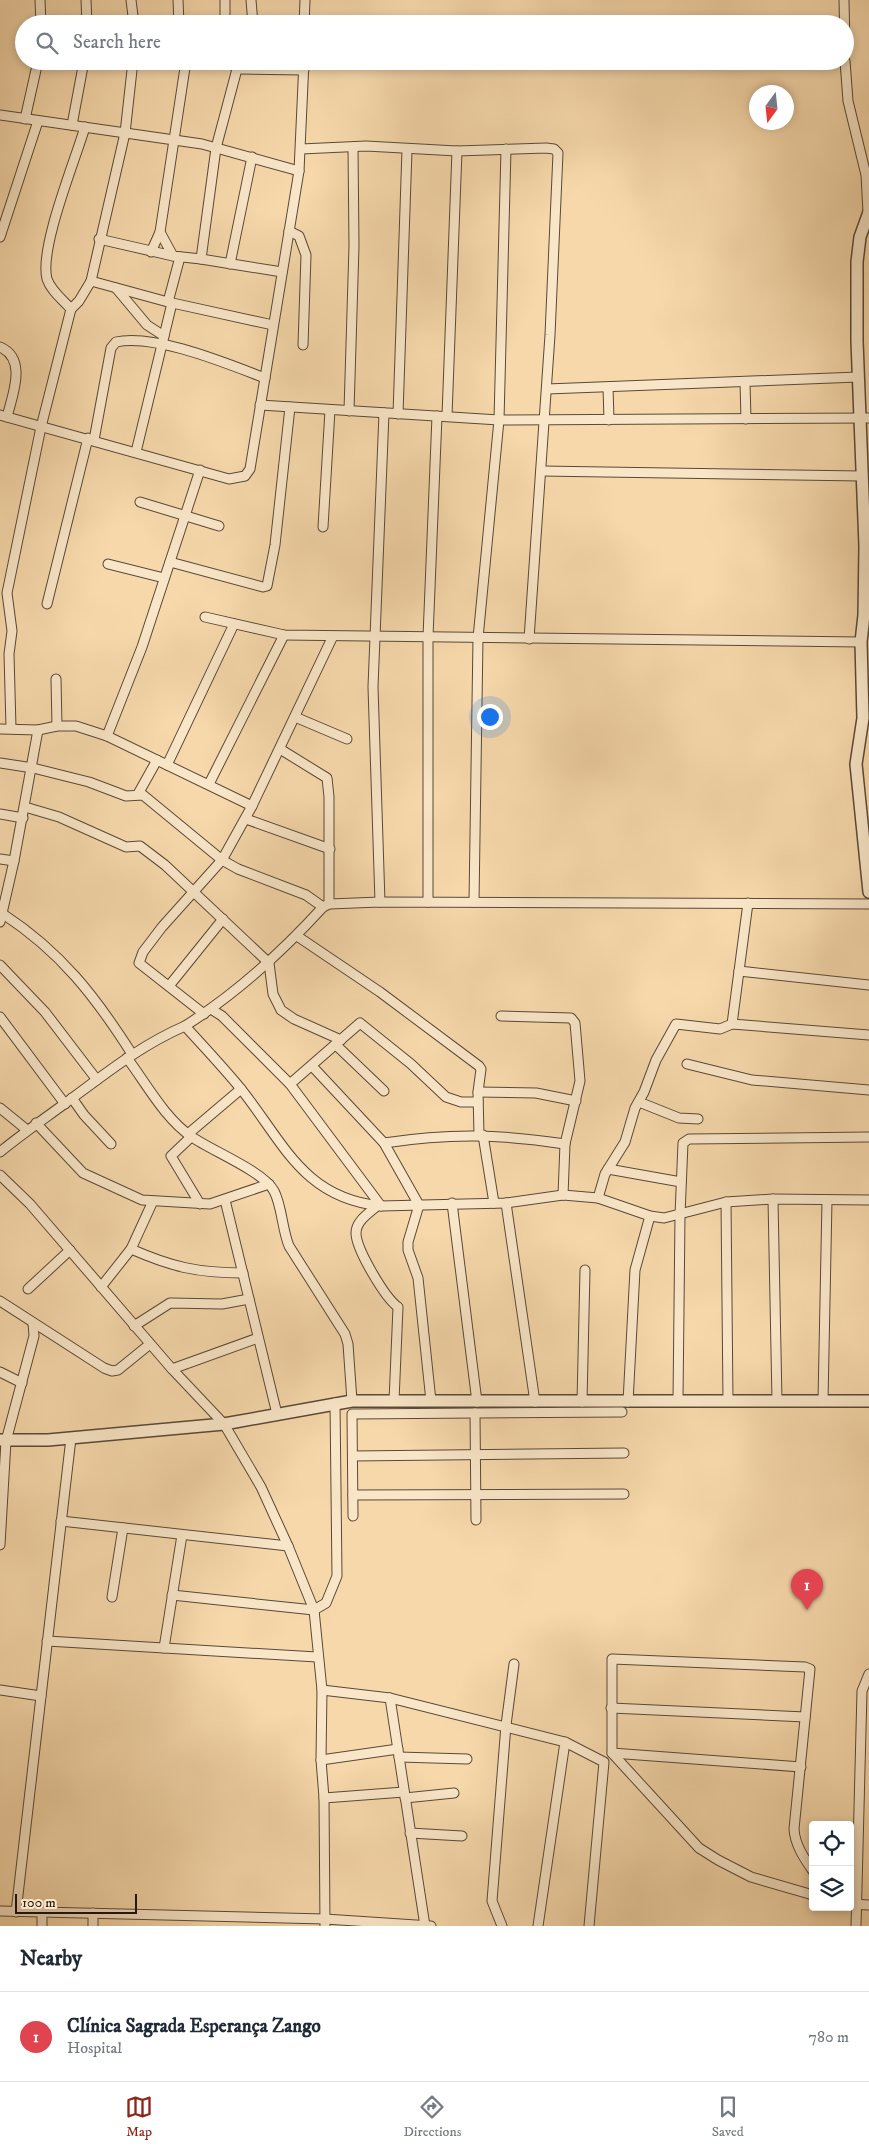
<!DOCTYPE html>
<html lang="en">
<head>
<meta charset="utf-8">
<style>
	body { margin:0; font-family:"IM FELL DW Pica",serif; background:#f2f2f3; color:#1f2937 }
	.controls { position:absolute; right:15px; bottom:15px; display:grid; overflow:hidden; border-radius:5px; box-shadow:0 2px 8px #0003 }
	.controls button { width:45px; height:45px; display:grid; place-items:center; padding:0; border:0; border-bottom:1px solid #e0e1e3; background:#fff; color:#1f2937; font:25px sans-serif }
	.compass { position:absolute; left:749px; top:85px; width:45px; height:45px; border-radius:50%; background:#fff; box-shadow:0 2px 8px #0003; rotate:195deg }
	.scale { position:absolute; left:15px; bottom:12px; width:122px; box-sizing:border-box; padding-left:5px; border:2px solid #251910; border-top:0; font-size:14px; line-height:18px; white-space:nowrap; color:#251910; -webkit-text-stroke:4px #f9e6c8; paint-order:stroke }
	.you { position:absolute; left:489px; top:716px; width:18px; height:18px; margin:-12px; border:4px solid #fff; border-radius:50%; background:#1a73e8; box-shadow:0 0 0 8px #1a73e833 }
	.badge { display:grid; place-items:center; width:32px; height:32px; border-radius:50%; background:#8f2418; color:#fff; font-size:16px; font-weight:700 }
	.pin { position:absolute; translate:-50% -41px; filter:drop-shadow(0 1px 2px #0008) }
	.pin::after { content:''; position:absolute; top:26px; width:18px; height:15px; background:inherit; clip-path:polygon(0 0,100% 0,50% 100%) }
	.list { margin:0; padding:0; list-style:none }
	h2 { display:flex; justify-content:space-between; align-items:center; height:65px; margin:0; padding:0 20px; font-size:21px }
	h2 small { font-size:16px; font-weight:400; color:#747a83 }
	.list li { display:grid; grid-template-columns:32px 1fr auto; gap:15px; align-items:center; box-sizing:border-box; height:90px; padding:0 20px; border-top:1px solid #e0e1e3 }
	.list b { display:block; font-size:19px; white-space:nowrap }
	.list p { margin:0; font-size:16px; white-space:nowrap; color:#747a83 }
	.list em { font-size:16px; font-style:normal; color:#747a83 }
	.icon { flex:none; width:28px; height:28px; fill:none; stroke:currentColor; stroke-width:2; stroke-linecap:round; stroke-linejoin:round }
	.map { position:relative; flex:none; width:869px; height:1926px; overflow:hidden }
	.search { position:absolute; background:#fff; box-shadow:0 2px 8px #0003; left:15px; right:15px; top:15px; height:55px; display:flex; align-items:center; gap:12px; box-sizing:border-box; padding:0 18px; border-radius:28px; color:#747a83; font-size:19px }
	.sheet { height:155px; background:#fff }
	nav { display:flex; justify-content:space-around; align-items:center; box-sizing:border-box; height:70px; border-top:1px solid #e0e1e3; background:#fff; font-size:14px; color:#747a83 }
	nav a { display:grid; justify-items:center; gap:2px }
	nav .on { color:#8f2418 }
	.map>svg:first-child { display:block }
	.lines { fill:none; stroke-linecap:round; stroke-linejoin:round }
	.minor-casing { stroke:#594937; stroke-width:11 }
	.tertiary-casing { stroke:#594937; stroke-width:14 }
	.minor { stroke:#f9e6c8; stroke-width:9 }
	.tertiary { stroke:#f9e6c8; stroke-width:11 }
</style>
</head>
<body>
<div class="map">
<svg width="869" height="1926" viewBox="0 0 869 1926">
	<rect width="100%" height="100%" fill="#f6d8ab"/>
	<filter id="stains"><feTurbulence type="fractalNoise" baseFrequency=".004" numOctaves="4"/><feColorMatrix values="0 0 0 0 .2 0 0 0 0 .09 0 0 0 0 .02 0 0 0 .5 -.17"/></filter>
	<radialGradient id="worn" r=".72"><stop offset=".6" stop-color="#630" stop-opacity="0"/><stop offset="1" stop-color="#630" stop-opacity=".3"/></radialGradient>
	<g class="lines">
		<defs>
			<g id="minor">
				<path d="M 40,0 L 41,24"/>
				<path d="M 86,0 L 87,24"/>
				<path d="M 131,0 L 134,24"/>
				<path d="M 178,0 L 179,24"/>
				<path d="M 225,0 L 225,24"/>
				<path d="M 251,0 L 253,24"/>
				<path d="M 844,0 L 845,47"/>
				<path d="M 304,24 L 305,0"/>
				<path d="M 229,61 L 237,69 L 304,70"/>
				<path d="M 845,61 L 848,101 L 866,175 L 868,212"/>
				<path d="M 0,115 L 202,144 L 299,171"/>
				<path d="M 25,119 L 38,61"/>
				<path d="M 72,125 L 84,61"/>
				<path d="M 301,149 L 366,146 L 457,151 L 546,148 L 554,149 L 558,153 L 550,335 L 529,639"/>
				<path d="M 289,231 L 299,236 L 306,255 L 303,345"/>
				<path d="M 160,232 L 173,256 L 201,259 L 216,148 L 237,69"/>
				<path d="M 0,237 L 38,121"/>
				<path d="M 99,239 L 173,256"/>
				<path d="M 151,252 L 160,232 L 186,61"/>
				<path d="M 201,259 L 282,272"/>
				<path d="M 230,264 L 252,157"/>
				<path d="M 91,281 L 168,302 L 273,325"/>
				<path d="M 116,288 L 147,325 L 164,336"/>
				<path d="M 168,302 L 180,257"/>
				<path d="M 71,309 L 79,301 L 91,281 L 125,133 L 133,61"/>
				<path d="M 0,347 C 28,359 12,396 7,417"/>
				<path d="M 745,383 L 746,419"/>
				<path d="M 608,387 L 609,420"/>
				<path d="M 547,389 L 858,377"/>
				<path d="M 260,405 L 499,420 L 869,418"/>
				<path d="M 349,411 L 354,246 L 353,147"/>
				<path d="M 398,414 L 407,150"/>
				<path d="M 0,415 L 229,479 L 245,476 L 250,469 L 299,171 L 304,61"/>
				<path d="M 447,416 L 457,151"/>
				<path d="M 94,440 L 111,348 L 116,342 C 154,333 228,364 265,378"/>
				<path d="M 136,452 L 172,303"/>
				<path d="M 541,471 L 861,476"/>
				<path d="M 140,502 L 219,526"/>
				<path d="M 323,527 L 330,410"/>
				<path d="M 170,562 L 263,587 L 267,586 L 275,545 L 290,407"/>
				<path d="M 108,564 L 164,578"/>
				<path d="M 47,604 L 88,438"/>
				<path d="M 205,617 L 284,635 L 861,642"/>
				<path d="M 56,679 L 57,726"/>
				<path d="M 295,717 L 347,739"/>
				<path d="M 11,728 L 9,654 L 12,631 L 7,593 L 41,427 L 71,309 C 63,300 51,291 47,279 C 39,248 75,161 85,127"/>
				<path d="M 0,729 L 38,730 L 57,726 L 76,726 L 107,736 L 252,806"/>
				<path d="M 107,736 L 142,647 L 200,470"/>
				<path d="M 280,749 L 327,778 L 329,797 L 329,904"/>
				<path d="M 0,763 L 33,768 L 89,782 L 126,796 L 143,795 L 222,860 L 238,869 L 306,895 L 323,907 L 329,904 L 380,902 L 869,904"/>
				<path d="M 167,765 L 234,624"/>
				<path d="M 209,784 L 284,635"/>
				<path d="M 138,794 L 157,760"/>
				<path d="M 25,807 L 59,817 L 126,847 L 140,846 L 165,865 L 269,963 L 273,994 L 281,1010 L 294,1019 L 341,1040"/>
				<path d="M 0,814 L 23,818"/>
				<path d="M 246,819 L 330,849"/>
				<path d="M 0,859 L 14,861"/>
				<path d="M 380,902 L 373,687 L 384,413"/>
				<path d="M 428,902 L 428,637 L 437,416"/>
				<path d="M 474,902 L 478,638 L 499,420 L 506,149"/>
				<path d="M 3,914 C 61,952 95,996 132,1054"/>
				<path d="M 0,922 L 14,861 L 38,730"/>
				<path d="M 297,936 L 380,992 L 479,1066 L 481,1069 L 478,1092 L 479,1135"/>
				<path d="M 0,965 L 45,1012 L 97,1080"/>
				<path d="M 739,971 L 869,985"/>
				<path d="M 169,986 L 223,919"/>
				<path d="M 211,1009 L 222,1016 L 290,1084 L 381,1206"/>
				<path d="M 204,1014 L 139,963 L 143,952 L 162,927 L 222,860 L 252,806 L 333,636"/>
				<path d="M 501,1016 L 571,1018 L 575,1023 L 580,1081 L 565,1144 L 563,1195"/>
				<path d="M 0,1017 L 65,1104"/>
				<path d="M 732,1024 L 748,903"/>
				<path d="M 185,1026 C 237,993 282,952 323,907"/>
				<path d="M 336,1045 L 384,1091"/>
				<path d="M 127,1058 C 146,1083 165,1119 192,1137 C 212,1151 263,1171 274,1191 C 282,1206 282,1229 289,1246 L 345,1334 L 348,1344 L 352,1401"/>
				<path d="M 687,1064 L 752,1080 L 869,1090"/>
				<path d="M 312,1066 L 384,1143 L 419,1205 L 408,1242 L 408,1250 L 418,1278 L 431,1401"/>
				<path d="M 290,1084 L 360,1023 L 411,1064 L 446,1097 L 461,1102 L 478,1102"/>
				<path d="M 478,1092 L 536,1093 L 576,1101"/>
				<path d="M 72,1098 L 84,1115 L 111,1144"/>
				<path d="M 639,1102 L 679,1118 L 698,1119"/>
				<path d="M 0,1108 L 27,1130"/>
				<path d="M 36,1123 L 83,1173 L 142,1200 L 210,1204 L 269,1184"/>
				<path d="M 188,1134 L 241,1089"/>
				<path d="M 483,1135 L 494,1203"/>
				<path d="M 191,1137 L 171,1156 L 200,1204"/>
				<path d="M 384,1143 C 450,1133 500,1134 565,1144"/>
				<path d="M 0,1152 C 22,1134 44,1119 67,1102 C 105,1074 141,1045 185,1026 C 204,1047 223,1067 241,1089 C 284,1143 303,1198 381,1206 L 506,1203 L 563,1195 L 598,1198 L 650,1216 L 664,1218 L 726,1202 L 773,1199 L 869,1200"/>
				<path d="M 608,1169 L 681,1182"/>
				<path d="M 0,1175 L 30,1204 L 172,1369 L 224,1424 L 261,1487 L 288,1546 L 314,1610 L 322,1690 L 321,1760 L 324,1798 L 325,1926"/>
				<path d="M 598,1198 L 605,1174 L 625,1142 L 635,1108 L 644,1092 L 656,1060 L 676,1024 L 720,1029 L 732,1024 L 869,1035"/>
				<path d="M 773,1199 L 777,1401"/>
				<path d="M 225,1200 L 277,1414"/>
				<path d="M 726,1202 L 728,1401"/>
				<path d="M 452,1203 L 477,1402"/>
				<path d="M 506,1203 L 535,1402"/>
				<path d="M 377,1206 C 369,1213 356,1221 356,1233 C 356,1249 385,1298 398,1307 L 394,1401"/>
				<path d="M 131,1249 C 172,1267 198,1273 243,1273"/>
				<path d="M 101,1287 L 131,1249 L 153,1201"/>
				<path d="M 28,1289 L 70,1250"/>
				<path d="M 0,1301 L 104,1368 L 112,1371 L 118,1370 L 150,1344"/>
				<path d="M 134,1326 L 170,1303 L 222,1304 L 249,1299"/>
				<path d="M 172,1369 L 258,1338"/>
				<path d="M 0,1372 L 22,1383"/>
				<path d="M 678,1401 L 680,1215 L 683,1143 L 689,1139 L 869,1137"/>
				<path d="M 823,1401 L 827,1200"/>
				<path d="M 582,1402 L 585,1270"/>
				<path d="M 628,1402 L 635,1270 L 650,1216"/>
				<path d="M 475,1413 L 476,1520"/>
				<path d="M 353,1456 L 624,1453"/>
				<path d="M 353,1495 L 624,1494"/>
				<path d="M 353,1516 L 352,1414 L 622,1412"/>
				<path d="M 61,1521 L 288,1546"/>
				<path d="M 0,1545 L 6,1441 L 34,1336 L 33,1323"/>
				<path d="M 172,1595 L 314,1610 L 326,1603 L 337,1576 L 335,1403"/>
				<path d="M 112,1597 L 123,1528"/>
				<path d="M 47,1641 L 317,1657"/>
				<path d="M 164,1648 L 182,1535"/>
				<path d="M 0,1690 L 41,1696"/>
				<path d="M 322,1690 L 390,1698 L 565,1742 L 538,1926"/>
				<path d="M 390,1698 L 425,1926"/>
				<path d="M 611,1708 L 805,1717"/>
				<path d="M 565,1742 L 604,1762 L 589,1926"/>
				<path d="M 612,1753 L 801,1767"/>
				<path d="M 399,1757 L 467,1759"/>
				<path d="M 321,1760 L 398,1749"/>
				<path d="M 324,1798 L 404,1792"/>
				<path d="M 405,1798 L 454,1793"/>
				<path d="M 410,1833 L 462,1836"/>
				<path d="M 813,1871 C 804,1858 795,1845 794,1829 L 810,1669 L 805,1667 L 612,1659 L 612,1753 L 699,1848 L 718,1860 L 751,1877 L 813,1895"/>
				<path d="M 850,1904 L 869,1905"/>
				<path d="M 0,1911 L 325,1919 L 431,1926"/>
				<path d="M 16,1912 L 71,1438"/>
				<path d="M 42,1926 L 42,1912"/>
				<path d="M 93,1926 L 93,1913"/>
				<path d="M 502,1926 L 492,1901 L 506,1725 L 514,1664"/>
				<path d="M 856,1926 L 862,1691 L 869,1674"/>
			</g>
			<g id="tertiary">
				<path d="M 869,212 L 860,237 L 857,262 L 857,341 L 865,546 L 864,615 L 861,642 L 863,718 L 856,764 L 869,892"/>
				<path d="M 0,1440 L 48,1440 L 224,1424 L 352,1401 L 869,1401"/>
			</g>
		</defs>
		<use href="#minor" class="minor-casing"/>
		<use href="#tertiary" class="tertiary-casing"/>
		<use href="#minor" class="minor"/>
		<use href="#tertiary" class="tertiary"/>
	</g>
	<rect width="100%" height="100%" filter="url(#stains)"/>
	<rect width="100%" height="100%" fill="url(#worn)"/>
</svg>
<div class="controls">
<button><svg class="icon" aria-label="locate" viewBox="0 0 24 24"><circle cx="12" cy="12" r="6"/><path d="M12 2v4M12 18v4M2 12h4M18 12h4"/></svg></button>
<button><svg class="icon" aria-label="layers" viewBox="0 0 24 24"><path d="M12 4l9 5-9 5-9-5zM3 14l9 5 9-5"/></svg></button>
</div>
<svg class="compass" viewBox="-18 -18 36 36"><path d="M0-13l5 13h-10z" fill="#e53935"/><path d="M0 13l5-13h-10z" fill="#747a83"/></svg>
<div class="scale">100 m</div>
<div class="you"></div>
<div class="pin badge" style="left:807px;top:1610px;background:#e0444e">1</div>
<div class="search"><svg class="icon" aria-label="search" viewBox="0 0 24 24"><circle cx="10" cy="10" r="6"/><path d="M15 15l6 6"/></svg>Search here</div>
</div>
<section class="sheet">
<h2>Nearby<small></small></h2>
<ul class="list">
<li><span class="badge" style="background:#e0444e">1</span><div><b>Clínica Sagrada Esperança Zango</b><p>Hospital</p></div><em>780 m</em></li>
</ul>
</section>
<nav>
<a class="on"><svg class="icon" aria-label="map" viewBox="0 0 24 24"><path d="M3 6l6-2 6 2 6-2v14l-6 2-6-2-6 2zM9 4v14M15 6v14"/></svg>Map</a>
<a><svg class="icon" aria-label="directions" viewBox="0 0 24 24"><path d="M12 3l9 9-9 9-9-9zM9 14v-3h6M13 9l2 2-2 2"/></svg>Directions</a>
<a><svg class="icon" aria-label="saved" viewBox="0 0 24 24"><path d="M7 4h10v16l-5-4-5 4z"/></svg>Saved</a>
</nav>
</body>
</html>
